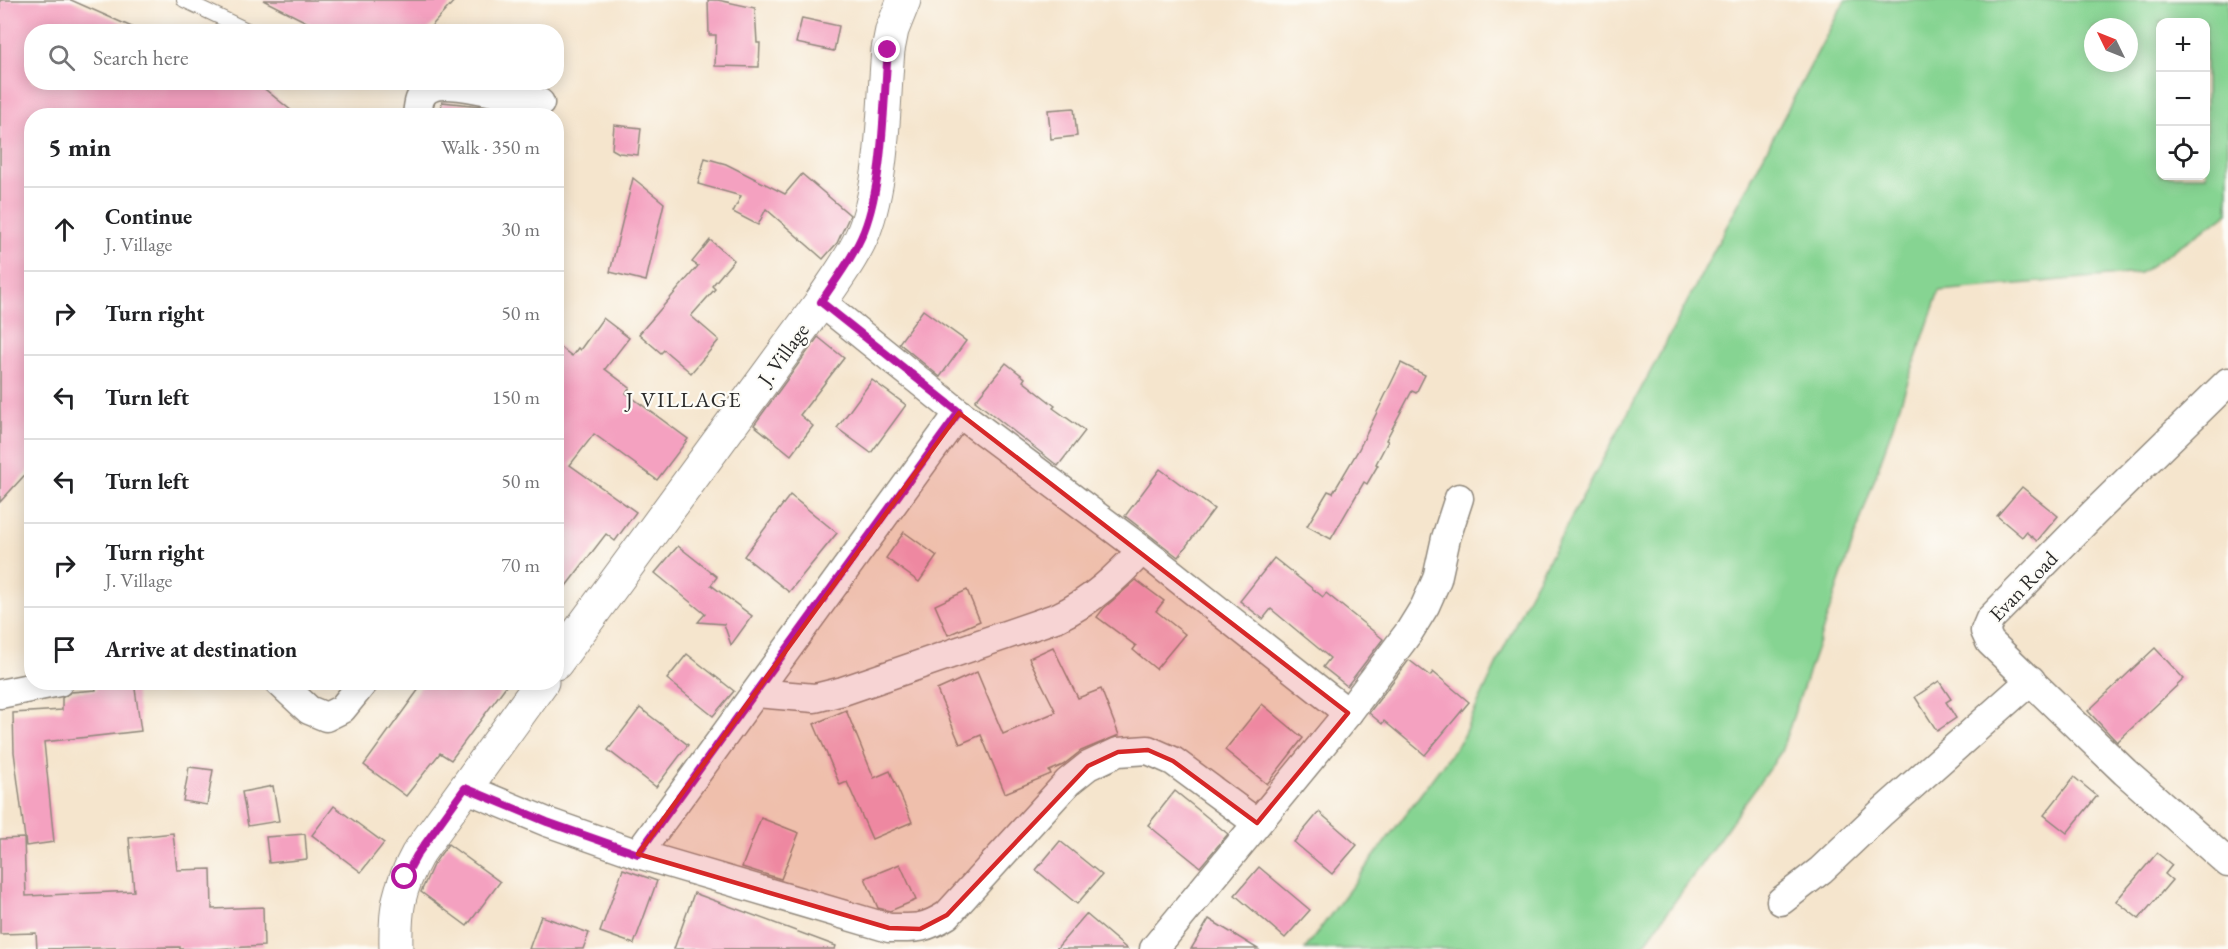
<!DOCTYPE html>
<html lang="en">
<head>
<meta charset="utf-8">
<style>
	body { margin:0; font-family:"EB Garamond",serif; background:#f2f2f2; color:#202124 }
	.controls { position:absolute; right:18px; top:18px; display:grid; overflow:hidden; border-radius:12px; box-shadow:0 3px 15px #0003 }
	.controls button { width:54px; height:54px; display:grid; place-items:center; padding:0; border:0; border-bottom:2px solid #e0e0e0; background:#fff; color:#202124; font:30px sans-serif }
	.compass { position:absolute; left:2084px; top:18px; width:54px; height:54px; border-radius:50%; background:#fff; box-shadow:0 3px 15px #0003; rotate:313deg }
	.stop { position:absolute; width:18px; height:18px; margin:-14px; border:4px solid #b5179e; border-radius:50%; background:#fff }
	.stop.end { background:#b5179e; border-color:#fff; box-shadow:0 2px 6px #0008 }
	.list { margin:0; padding:0; list-style:none }
	h2 { display:flex; justify-content:space-between; align-items:center; height:78px; margin:0; padding:0 24px; font-size:26px }
	h2 small { font-size:20px; font-weight:400; color:#757577 }
	.list li { display:grid; grid-template-columns:39px 1fr auto; gap:18px; align-items:center; box-sizing:border-box; height:84px; padding:0 24px; border-top:2px solid #e0e0e0 }
	.list b { display:block; font-size:22px; white-space:nowrap }
	.list p { margin:0; font-size:20px; white-space:nowrap; color:#757577 }
	.list em { font-size:20px; font-style:normal; color:#757577 }
	.icon { flex:none; width:33px; height:33px; fill:none; stroke:currentColor; stroke-width:2; stroke-linecap:round; stroke-linejoin:round }
	.map { position:relative; flex:none; width:2228px; height:949px; overflow:hidden }
	.search { position:absolute; background:#fff; box-shadow:0 3px 15px #0003; left:24px; top:24px; width:540px; height:66px; display:flex; align-items:center; gap:15px; box-sizing:border-box; padding:0 21px; border-radius:24px; color:#757577; font-size:22px }
	.panel { position:absolute; background:#fff; box-shadow:0 3px 15px #0003; left:24px; top:108px; width:540px; height:582px; border-radius:24px }
	.map>svg:first-child { display:block }
	.green { fill:#86d492; stroke:#58805e; stroke-width:1.5; fill-rule:evenodd }
	.building { fill:#f4a1c0 }
	.lines { fill:none; stroke-linecap:round; stroke-linejoin:round }
	.service-casing { stroke:#90887c; stroke-width:16 }
	.minor-casing { stroke:#90887c; stroke-width:31 }
	.tertiary-casing { stroke:#90887c; stroke-width:35 }
	.service { stroke:#fff; stroke-width:14 }
	.minor { stroke:#fff; stroke-width:28 }
	.tertiary { stroke:#fff; stroke-width:33 }
	.route { stroke:#b5179e; stroke-width:8 }
	.marked { fill:#d62828; fill-opacity:0.2; stroke:#d62828; stroke-width:4.5; stroke-linejoin:round }
	.labels { text-anchor:middle; dominant-baseline:central; stroke-width:4.5; stroke-linejoin:round; paint-order:stroke }
	.street-label { font-size:21px; fill:#2b2b2b; stroke:#fdfcf7 }
	.neighbourhood-label { font-size:22px; letter-spacing:1.5px; fill:#2b2b2b; stroke:#fdfcf7 }
</style>
</head>
<body>
<div class="map">
<svg width="2228" height="949" viewBox="0 0 2228 949">
	<rect width="100%" height="100%" fill="#fdfcf7"/>
	<filter id="ink" filterUnits="userSpaceOnUse"><feTurbulence type="fractalNoise" baseFrequency=".0167" numOctaves="2"/><feDisplacementMap in="SourceGraphic" scale="12" xChannelSelector="R" yChannelSelector="G"/><feConvolveMatrix kernelMatrix="1 2 1 2 8 2 1 2 1" color-interpolation-filters="sRGB"/></filter>
	<filter id="wash" filterUnits="userSpaceOnUse"><feTurbulence type="fractalNoise" baseFrequency=".008" numOctaves="4" result="noise"/><feDisplacementMap in="SourceGraphic" scale="24" xChannelSelector="R" yChannelSelector="G"/><feGaussianBlur stdDeviation="1.35" result="paint"/><feColorMatrix in="noise" values="0 0 0 0 0 0 0 0 0 0 0 0 0 0 0 0 0 1.4 0 .05"/><feComposite in="paint" operator="in"/></filter>
	<g filter="url(#wash)">
		<rect width="100%" height="100%" fill="#f5e5cd"/>
		<path class="green" d="M 1845,0 L 2228,0 L 2228,213 L 2140,273 L 1939,291 L 1781,752 L 1641,949 L 1305,949 L 1461,740 L 1527,599 L 1662,350 ZM 2160,22 L 2206,22 L 2206,176 L 2160,176 ZM 2093,27 L 2129,27 L 2129,63 L 2093,63 Z"/>
		<g id="blocks">
			<g class="building">
				<path d="M 0,0 L 71,0 L 143,32 L 32,32 L 32,82 L 256,82 L 298,116 L 32,116 L 32,467 L 0,502 Z"/>
				<path d="M 263,0 L 455,0 L 426,32 L 326,32 Z"/>
				<path d="M 708,0 L 718,0 L 755,8 L 757,43 L 760,43 L 759,67 L 715,66 L 716,35 L 709,35 Z"/>
				<path d="M 802,18 L 839,26 L 834,51 L 796,43 Z"/>
				<path d="M 442,102 L 481,106 L 517,116 L 440,116 Z"/>
				<path d="M 1074,108 L 1077,136 L 1051,139 L 1048,110 Z"/>
				<path d="M 614,125 L 641,128 L 638,155 L 619,153 L 612,149 Z"/>
				<path d="M 705,158 L 726,164 L 785,194 L 802,174 L 850,215 L 837,243 L 823,259 L 766,209 L 758,225 L 733,212 L 741,196 L 698,184 Z"/>
				<path d="M 633,178 L 664,203 L 646,281 L 610,272 Z"/>
				<path d="M 710,240 L 734,260 L 712,286 L 715,289 L 691,316 L 719,340 L 691,373 L 664,350 L 661,353 L 639,334 L 698,266 L 692,262 Z"/>
				<path d="M 923,310 L 966,341 L 940,377 L 899,343 Z"/>
				<path d="M 603,318 L 629,338 L 605,369 L 630,388 L 626,393 L 688,439 L 657,480 L 594,434 L 570,465 L 636,512 L 615,541 L 606,534 L 556,599 L 556,344 L 572,356 L 578,348 L 580,350 Z"/>
				<path d="M 818,337 L 844,358 L 800,415 L 813,426 L 791,455 L 754,425 Z"/>
				<path d="M 1006,363 L 1025,378 L 1023,381 L 1055,406 L 1053,408 L 1085,431 L 1058,466 L 975,401 Z"/>
				<path d="M 1401,363 L 1425,375 L 1416,393 L 1412,391 L 1386,440 L 1388,441 L 1376,464 L 1378,465 L 1367,484 L 1364,482 L 1331,539 L 1307,526 L 1328,491 L 1333,493 L 1359,449 Z"/>
				<path d="M 872,380 L 906,405 L 871,453 L 837,428 Z"/>
				<path d="M 1160,469 L 1214,509 L 1178,557 L 1125,516 Z"/>
				<path d="M 2022,487 L 2058,516 L 2037,541 L 2026,532 L 2022,537 L 1997,516 Z"/>
				<path d="M 790,495 L 837,533 L 789,592 L 744,556 Z"/>
				<path d="M 904,532 L 937,556 L 919,582 L 886,558 Z"/>
				<path d="M 678,546 L 717,577 L 711,585 L 752,616 L 731,645 L 724,624 L 698,622 L 705,614 L 655,573 Z"/>
				<path d="M 1274,558 L 1323,597 L 1326,593 L 1383,639 L 1347,686 L 1323,667 L 1330,658 L 1271,609 L 1263,619 L 1240,601 Z"/>
				<path d="M 1136,580 L 1164,601 L 1156,611 L 1185,634 L 1156,669 L 1133,650 L 1136,646 L 1097,617 L 1104,608 Z"/>
				<path d="M 967,590 L 980,621 L 948,635 L 935,605 Z"/>
				<path d="M 1053,647 L 1078,698 L 1101,689 L 1119,735 L 1081,751 L 1063,765 L 1049,771 L 1051,774 L 1005,793 L 981,735 L 960,744 L 937,690 L 977,672 L 1003,734 L 1056,712 L 1029,658 Z"/>
				<path d="M 2155,648 L 2184,679 L 2117,742 L 2088,711 Z"/>
				<path d="M 687,654 L 734,691 L 713,716 L 667,679 Z"/>
				<path d="M 1409,660 L 1430,676 L 1433,672 L 1469,702 L 1425,755 L 1384,721 L 1382,724 L 1369,713 Z"/>
				<path d="M 1939,681 L 1951,699 L 1946,702 L 1956,718 L 1937,731 L 1915,697 Z"/>
				<path d="M 95,682 L 134,682 L 141,731 L 44,742 L 54,842 L 26,846 L 14,752 L 13,713 L 62,710 L 62,698 L 71,692 L 96,690 Z"/>
				<path d="M 424,682 L 509,682 L 451,760 L 440,753 L 406,796 L 364,765 Z"/>
				<path d="M 1262,704 L 1303,738 L 1267,784 L 1225,750 Z"/>
				<path d="M 640,708 L 688,745 L 656,787 L 608,750 Z"/>
				<path d="M 846,710 L 874,778 L 890,771 L 912,822 L 872,839 L 847,782 L 840,785 L 814,724 Z"/>
				<path d="M 189,767 L 213,770 L 207,805 L 183,801 Z"/>
				<path d="M 2074,777 L 2097,796 L 2067,833 L 2044,815 Z"/>
				<path d="M 273,786 L 279,821 L 248,826 L 242,792 Z"/>
				<path d="M 1175,791 L 1228,834 L 1200,867 L 1148,825 Z"/>
				<path d="M 334,806 L 384,843 L 361,872 L 312,835 Z"/>
				<path d="M 1319,812 L 1357,845 L 1332,874 L 1294,842 Z"/>
				<path d="M 761,818 L 799,833 L 781,879 L 742,867 Z"/>
				<path d="M 173,833 L 177,870 L 211,869 L 212,909 L 263,907 L 264,946 L 213,949 L 180,949 L 180,947 L 37,949 L 36,933 L 0,934 L 0,839 L 24,838 L 26,896 L 134,891 L 129,838 Z"/>
				<path d="M 305,834 L 307,859 L 269,863 L 266,837 Z"/>
				<path d="M 1060,841 L 1102,875 L 1077,904 L 1036,870 Z"/>
				<path d="M 448,844 L 500,882 L 467,926 L 421,892 L 433,865 Z"/>
				<path d="M 2157,853 L 2172,865 L 2165,874 L 2172,880 L 2139,919 L 2116,901 Z"/>
				<path d="M 900,864 L 916,900 L 890,911 L 878,908 L 865,878 Z"/>
				<path d="M 1259,867 L 1310,910 L 1285,938 L 1235,895 Z"/>
				<path d="M 623,869 L 657,881 L 634,944 L 600,932 Z"/>
				<path d="M 694,893 L 836,946 L 835,949 L 674,949 Z"/>
				<path d="M 1086,914 L 1127,949 L 1056,949 Z"/>
				<path d="M 541,916 L 589,933 L 583,949 L 529,949 Z"/>
				<path d="M 1209,919 L 1258,949 L 1191,949 Z"/>
			</g>
		</g>
	</g>
	<g filter="url(#ink)">
		<use href="#blocks" fill-opacity="0" stroke="#90887c" stroke-width="1.5"/>
		<g class="lines">
			<defs>
				<path id="service" d="M 184,0 L 251,32"/>
				<g id="minor">
					<path d="M 417,116 C 418,105 419,93 430,88 C 449,78 518,98 540,103"/>
					<path d="M 821,302 L 959,413 L 1142,550 L 1348,713"/>
					<path d="M 2228,382 L 2094,513 L 1990,619 L 1985,631 L 1990,642 L 2125,772 L 2228,863"/>
					<path d="M 279,682 L 309,710 L 326,717 L 342,709 L 364,682"/>
					<path d="M 756,693 L 815,698 L 843,691 L 1058,617 C 1092,601 1117,577 1142,550"/>
					<path d="M 0,694 L 59,682"/>
					<path d="M 465,788 L 547,822 L 638,854 L 889,928 C 915,928 923,930 947,915 L 1068,782 L 1088,766 L 1118,752 L 1148,750 L 1173,761 L 1257,823"/>
					<path d="M 638,854 L 959,413"/>
					<path d="M 1781,901 L 1821,870 L 1880,814 L 2031,680"/>
					<path d="M 1154,949 L 1348,713 L 1409,632 L 1425,606 L 1437,579 L 1446,538 L 1459,498"/>
				</g>
				<g id="tertiary">
					<path d="M 556,663 L 821,302 C 836,279 854,256 864,231 C 884,179 883,106 888,50 L 892,30 L 904,0"/>
					<path d="M 396,949 C 395,909 398,890 417,855 L 542,682"/>
				</g>
			</defs>
			<use href="#service" class="service-casing"/>
			<use href="#minor" class="minor-casing"/>
			<use href="#tertiary" class="tertiary-casing"/>
			<use href="#service" class="service"/>
			<use href="#minor" class="minor"/>
			<use href="#tertiary" class="tertiary"/>
		</g>
	</g>
	<g class="lines" filter="url(#ink)">
		<path class="route" d="M 405,877 L 417,855 L 465,788 L 547,822 L 638,854 L 959,412 L 821,302 C 836,279 854,256 864,231 C 884,179 883,106 888,50"/>
	</g>
	<path class="marked" d="M 959,413 L 1348,713 L 1257,823 L 1173,761 L 1148,750 L 1118,752 L 1088,766 L 947,915 L 920,929 L 889,928 L 638,854 Z"/>
	<g class="labels">
		<g class="street-label">
			<text transform="translate(783 354) rotate(-54)">J. Village</text>
			<text transform="translate(2023 586) rotate(-46)">Evan Road</text>
		</g>
		<g class="neighbourhood-label">
			<text x="684" y="399">J VILLAGE</text>
		</g>
	</g>
</svg>
<div class="controls">
<button>+</button>
<button>−</button>
<button><svg class="icon" aria-label="locate" viewBox="0 0 24 24"><circle cx="12" cy="12" r="6"/><path d="M12 2v4M12 18v4M2 12h4M18 12h4"/></svg></button>
</div>
<svg class="compass" viewBox="-18 -18 36 36"><path d="M0-13l5 13h-10z" fill="#e53935"/><path d="M0 13l5-13h-10z" fill="#757577"/></svg>
<div class="stop" style="left:405px;top:877px"></div>
<div class="stop end" style="left:888px;top:50px"></div>
<div class="search"><svg class="icon" aria-label="search" viewBox="0 0 24 24"><circle cx="10" cy="10" r="6"/><path d="M15 15l6 6"/></svg>Search here</div>
<section class="panel">
<h2>5 min<small>Walk · 350 m</small></h2>
<ul class="list">
<li><svg class="icon" aria-label="ahead" viewBox="0 0 24 24"><path d="M12 20V5M6 11l6-6 6 6"/></svg><div><b>Continue</b><p>J. Village</p></div><em>30 m</em></li>
<li><svg class="icon" aria-label="right" viewBox="0 0 24 24"><path d="M7 20v-9h11M14 6l5 5-5 5"/></svg><div><b>Turn right</b></div><em>50 m</em></li>
<li><svg class="icon" aria-label="left" viewBox="0 0 24 24"><path d="M17 20v-9H6M10 6l-5 5 5 5"/></svg><div><b>Turn left</b></div><em>150 m</em></li>
<li><svg class="icon" aria-label="left" viewBox="0 0 24 24"><path d="M17 20v-9H6M10 6l-5 5 5 5"/></svg><div><b>Turn left</b></div><em>50 m</em></li>
<li><svg class="icon" aria-label="right" viewBox="0 0 24 24"><path d="M7 20v-9h11M14 6l5 5-5 5"/></svg><div><b>Turn right</b><p>J. Village</p></div><em>70 m</em></li>
<li><svg class="icon" aria-label="arrive" viewBox="0 0 24 24"><path d="M6 21V4h12l-3 4 3 4H6"/></svg><div><b>Arrive at destination</b></div></li>
</ul>
</section>
</div>
</body>
</html>
